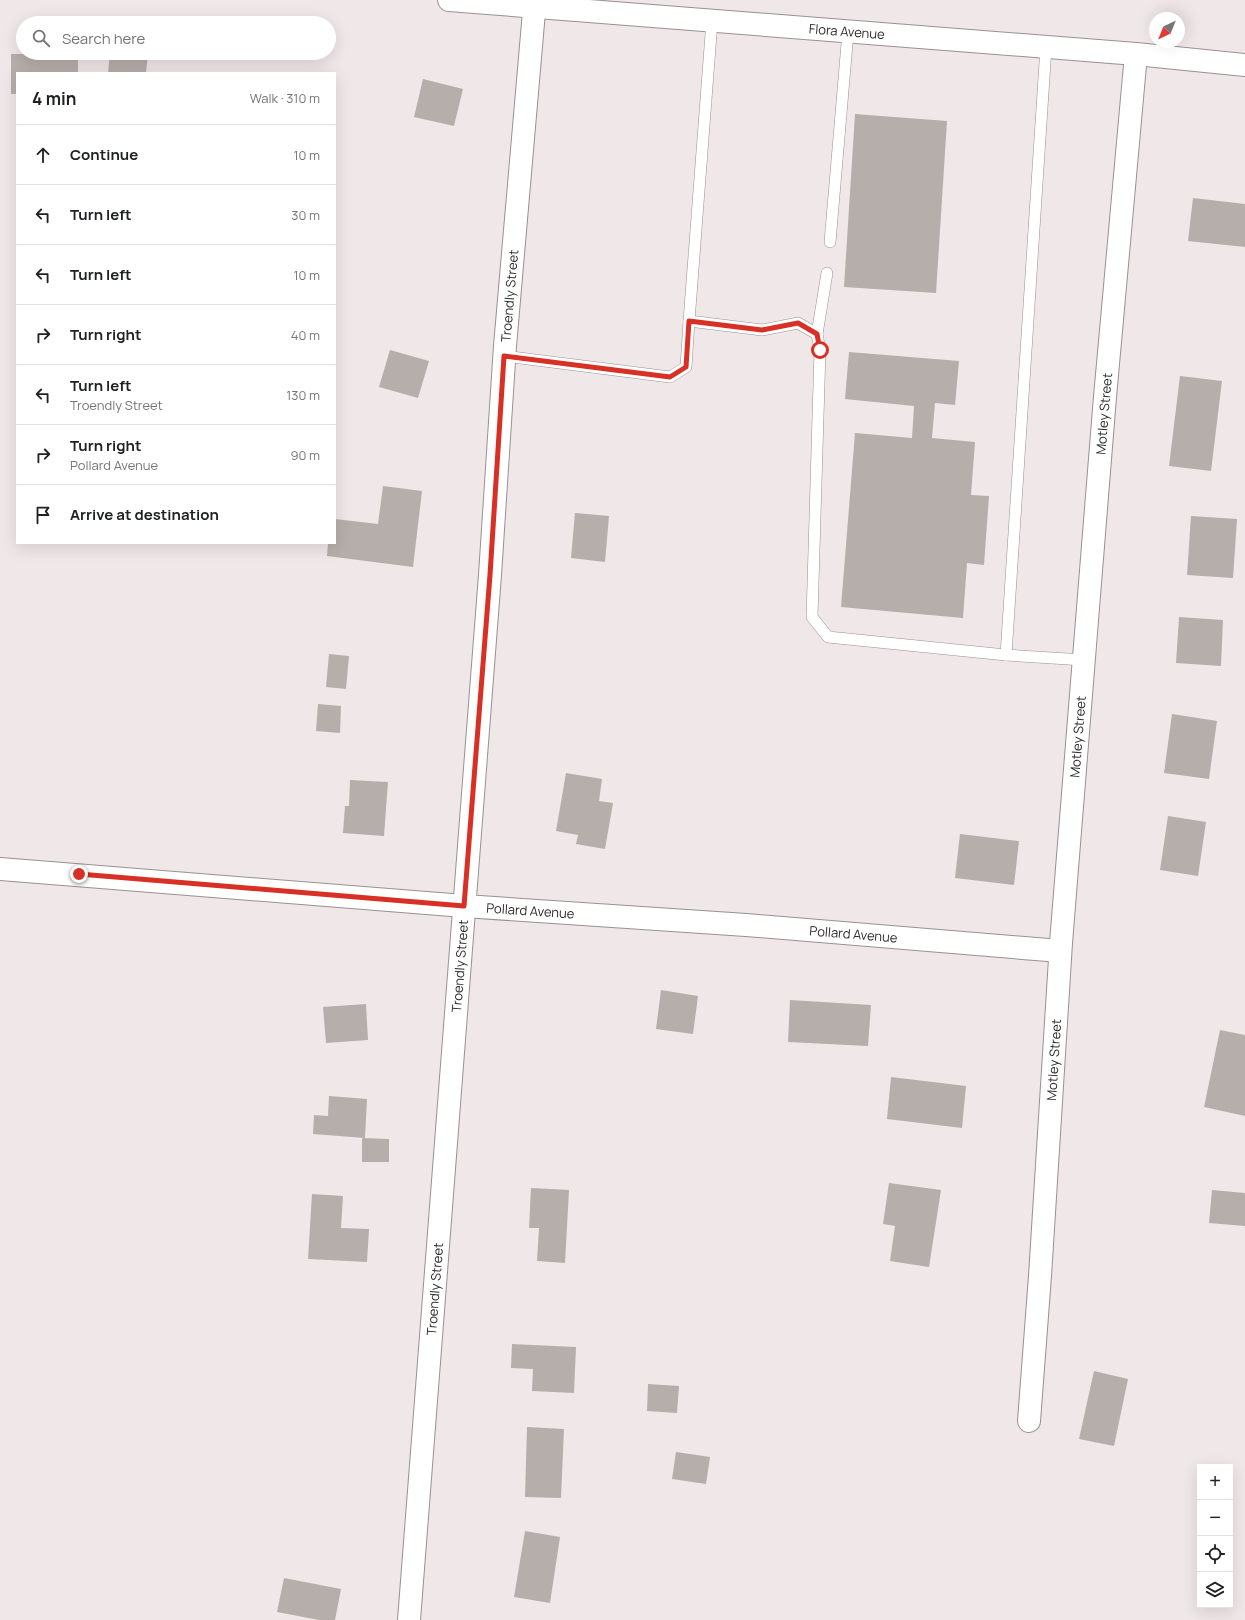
<!DOCTYPE html>
<html lang="en">
<head>
<meta charset="utf-8">
<style>
	body { margin:0; font-family:Manrope,sans-serif; background:#f2f2f2; color:#202124 }
	.controls { position:absolute; right:12px; bottom:12px; display:grid; overflow:hidden; border-radius:0px; box-shadow:0 4px 16px #0002 }
	.controls button { width:36px; height:36px; display:grid; place-items:center; padding:0; border:0; border-bottom:1px solid #e0e0e0; background:#fff; color:#202124; font:20px sans-serif }
	.compass { position:absolute; left:1149px; top:12px; width:36px; height:36px; border-radius:50%; background:#fff; box-shadow:0 4px 16px #0002; rotate:223deg }
	.stop { position:absolute; width:12px; height:12px; margin:-9px; border:3px solid #d93025; border-radius:50%; background:#fff }
	.stop.end { background:#d93025; border-color:#fff; box-shadow:0 1px 4px #0008 }
	.list { margin:0; padding:0; list-style:none }
	h2 { display:flex; justify-content:space-between; align-items:center; height:52px; margin:0; padding:0 16px; font-size:17px }
	h2 small { font-size:13px; font-weight:400; color:#757577 }
	.list li { display:grid; grid-template-columns:26px 1fr auto; gap:12px; align-items:center; box-sizing:border-box; height:60px; padding:0 16px; border-top:1px solid #e0e0e0 }
	.list b { display:block; font-size:15px; white-space:nowrap }
	.list p { margin:0; font-size:13px; white-space:nowrap; color:#757577 }
	.list em { font-size:13px; font-style:normal; color:#757577 }
	.icon { flex:none; width:22px; height:22px; fill:none; stroke:currentColor; stroke-width:2; stroke-linecap:round; stroke-linejoin:round }
	.map { position:relative; flex:none; width:1245px; height:1620px; overflow:hidden }
	.search { position:absolute; background:#fff; box-shadow:0 4px 16px #0002; left:16px; top:16px; width:320px; height:44px; display:flex; align-items:center; gap:10px; box-sizing:border-box; padding:0 14px; border-radius:22px; color:#757577; font-size:15px }
	.panel { position:absolute; background:#fff; box-shadow:0 4px 16px #0002; left:16px; top:72px; width:320px; height:472px; border-radius:0px }
	.map>svg:first-child { display:block }
	.building { fill:#b6aeab }
	.lines { fill:none; stroke-linecap:round; stroke-linejoin:round }
	.service-casing { stroke:#999091; stroke-width:12 }
	.minor-casing { stroke:#999091; stroke-width:24 }
	.tertiary-casing { stroke:#999091; stroke-width:24 }
	.service { stroke:#fff; stroke-width:11 }
	.minor { stroke:#fff; stroke-width:22 }
	.tertiary { stroke:#fff; stroke-width:22 }
	.route { stroke:#d93025; stroke-width:5 }
	.labels { text-anchor:middle; dominant-baseline:central; stroke-width:3; stroke-linejoin:round; paint-order:stroke }
	.street-label { font-size:13px; fill:#2e2a2b; stroke:#f0e7e8 }
</style>
</head>
<body>
<div class="map">
<svg width="1245" height="1620" viewBox="0 0 1245 1620">
	<rect width="100%" height="100%" fill="#f0e7e8"/>
	<g class="building">
		<path d="M 110,53 L 148,53 L 146,73 L 108,73 Z"/>
		<path d="M 11,54 L 78,54 L 78,73 L 17,73 L 17,94 L 11,94 Z"/>
		<path d="M 423,79 L 463,89 L 454,126 L 414,117 Z"/>
		<path d="M 855,114 L 947,121 L 936,293 L 844,287 Z"/>
		<path d="M 1193,198 L 1245,204 L 1245,247 L 1188,241 Z"/>
		<path d="M 390,350 L 429,361 L 418,398 L 379,387 Z"/>
		<path d="M 849,352 L 959,361 L 955,405 L 935,403 L 932,438 L 975,442 L 971,495 L 989,496 L 984,565 L 967,563 L 963,618 L 841,607 L 855,433 L 912,438 L 914,406 L 845,399 Z"/>
		<path d="M 1180,376 L 1222,381 L 1211,471 L 1169,466 Z"/>
		<path d="M 383,486 L 422,491 L 413,567 L 327,556 L 328,543 L 335,543 L 335,519 L 378,524 Z"/>
		<path d="M 575,513 L 609,516 L 605,562 L 571,558 Z"/>
		<path d="M 1191,516 L 1237,519 L 1233,578 L 1187,575 Z"/>
		<path d="M 1179,617 L 1223,620 L 1221,666 L 1176,663 Z"/>
		<path d="M 329,654 L 349,656 L 346,689 L 326,687 Z"/>
		<path d="M 318,704 L 341,706 L 340,733 L 316,731 Z"/>
		<path d="M 1172,714 L 1217,721 L 1209,779 L 1164,773 Z"/>
		<path d="M 566,773 L 602,779 L 599,801 L 613,803 L 605,849 L 576,844 L 578,835 L 556,831 Z"/>
		<path d="M 350,780 L 388,782 L 384,836 L 343,833 L 345,806 L 349,806 Z"/>
		<path d="M 1168,816 L 1206,822 L 1198,876 L 1160,870 Z"/>
		<path d="M 960,834 L 1019,841 L 1014,885 L 955,878 Z"/>
		<path d="M 661,990 L 698,996 L 693,1034 L 656,1029 Z"/>
		<path d="M 790,1000 L 871,1005 L 868,1046 L 788,1042 Z"/>
		<path d="M 366,1004 L 368,1040 L 326,1043 L 323,1007 Z"/>
		<path d="M 1220,1030 L 1245,1035 L 1245,1116 L 1204,1107 Z"/>
		<path d="M 891,1077 L 966,1086 L 962,1128 L 887,1119 Z"/>
		<path d="M 329,1096 L 367,1099 L 365,1138 L 313,1134 L 314,1115 L 328,1116 Z"/>
		<path d="M 362,1138 L 389,1139 L 389,1162 L 362,1162 Z"/>
		<path d="M 889,1183 L 941,1190 L 929,1267 L 890,1261 L 895,1226 L 883,1224 Z"/>
		<path d="M 531,1188 L 569,1190 L 565,1263 L 537,1261 L 539,1228 L 529,1228 Z"/>
		<path d="M 1212,1190 L 1245,1193 L 1245,1226 L 1209,1223 Z"/>
		<path d="M 312,1194 L 343,1196 L 341,1228 L 369,1229 L 367,1262 L 308,1259 Z"/>
		<path d="M 512,1344 L 576,1347 L 574,1393 L 532,1391 L 533,1369 L 511,1368 Z"/>
		<path d="M 1094,1371 L 1128,1379 L 1114,1446 L 1079,1439 Z"/>
		<path d="M 648,1384 L 679,1386 L 677,1413 L 647,1411 Z"/>
		<path d="M 527,1427 L 564,1429 L 561,1498 L 525,1497 Z"/>
		<path d="M 676,1452 L 710,1457 L 706,1484 L 672,1479 Z"/>
		<path d="M 525,1531 L 560,1537 L 550,1603 L 514,1597 Z"/>
		<path d="M 284,1578 L 341,1589 L 335,1620 L 319,1620 L 277,1612 Z"/>
	</g>
	<g class="lines">
		<defs>
			<g id="service">
				<path d="M 1046,47 L 1006,655 L 1084,660"/>
				<path d="M 830,242 L 848,32"/>
				<path d="M 689,321 L 712,21"/>
				<path d="M 817,334 L 827,273"/>
				<path d="M 504,356 L 670,377 L 686,367 L 689,321 L 762,330 L 798,323 L 817,334 L 820,350 L 812,617 L 828,637 L 1006,655"/>
			</g>
			<g id="minor">
				<path id="s1" d="M 0,869 L 464,906 L 746,925 L 1060,951"/>
				<path id="s2" d="M 1029,1421 L 1040,1276 L 1061,943 L 1105,397 L 1136,54"/>
				<path id="s3" d="M 409,1620 L 490,575 L 505,346 L 535,0"/>
			</g>
			<g id="tertiary">
				<path id="s4" d="M 449,0 L 1136,54 L 1245,65"/>
			</g>
		</defs>
		<use href="#service" class="service-casing"/>
		<use href="#minor" class="minor-casing"/>
		<use href="#tertiary" class="tertiary-casing"/>
		<use href="#service" class="service"/>
		<use href="#minor" class="minor"/>
		<use href="#tertiary" class="tertiary"/>
	</g>
	<g class="lines">
		<path class="route" d="M 79,874 L 464,906 L 490,575 L 504,356 L 670,377 L 686,367 L 689,321 L 762,330 L 798,323 L 817,334 L 820,350"/>
	</g>
	<g class="labels">
		<g class="street-label">
			<text stroke="none"><textPath href="#s4" startOffset="399">Flora Avenue</textPath></text>
			<text stroke="none"><textPath href="#s3" startOffset="1328">Troendly Street</textPath></text>
			<text stroke="none"><textPath href="#s2" startOffset="1010">Motley Street</textPath></text>
			<text stroke="none"><textPath href="#s2" startOffset="686">Motley Street</textPath></text>
			<text stroke="none"><textPath href="#s1" startOffset="532">Pollard Avenue</textPath></text>
			<text stroke="none"><textPath href="#s1" startOffset="856">Pollard Avenue</textPath></text>
			<text stroke="none"><textPath href="#s3" startOffset="656">Troendly Street</textPath></text>
			<text stroke="none"><textPath href="#s2" startOffset="362">Motley Street</textPath></text>
			<text stroke="none"><textPath href="#s3" startOffset="332">Troendly Street</textPath></text>
		</g>
	</g>
</svg>
<div class="controls">
<button>+</button>
<button>−</button>
<button><svg class="icon" aria-label="locate" viewBox="0 0 24 24"><circle cx="12" cy="12" r="6"/><path d="M12 2v4M12 18v4M2 12h4M18 12h4"/></svg></button>
<button><svg class="icon" aria-label="layers" viewBox="0 0 24 24"><path d="M12 4l9 5-9 5-9-5zM3 14l9 5 9-5"/></svg></button>
</div>
<svg class="compass" viewBox="-18 -18 36 36"><path d="M0-13l5 13h-10z" fill="#e53935"/><path d="M0 13l5-13h-10z" fill="#757577"/></svg>
<div class="stop" style="left:820px;top:350px"></div>
<div class="stop end" style="left:79px;top:874px"></div>
<div class="search"><svg class="icon" aria-label="search" viewBox="0 0 24 24"><circle cx="10" cy="10" r="6"/><path d="M15 15l6 6"/></svg>Search here</div>
<section class="panel">
<h2>4 min<small>Walk · 310 m</small></h2>
<ul class="list">
<li><svg class="icon" aria-label="ahead" viewBox="0 0 24 24"><path d="M12 20V5M6 11l6-6 6 6"/></svg><div><b>Continue</b></div><em>10 m</em></li>
<li><svg class="icon" aria-label="left" viewBox="0 0 24 24"><path d="M17 20v-9H6M10 6l-5 5 5 5"/></svg><div><b>Turn left</b></div><em>30 m</em></li>
<li><svg class="icon" aria-label="left" viewBox="0 0 24 24"><path d="M17 20v-9H6M10 6l-5 5 5 5"/></svg><div><b>Turn left</b></div><em>10 m</em></li>
<li><svg class="icon" aria-label="right" viewBox="0 0 24 24"><path d="M7 20v-9h11M14 6l5 5-5 5"/></svg><div><b>Turn right</b></div><em>40 m</em></li>
<li><svg class="icon" aria-label="left" viewBox="0 0 24 24"><path d="M17 20v-9H6M10 6l-5 5 5 5"/></svg><div><b>Turn left</b><p>Troendly Street</p></div><em>130 m</em></li>
<li><svg class="icon" aria-label="right" viewBox="0 0 24 24"><path d="M7 20v-9h11M14 6l5 5-5 5"/></svg><div><b>Turn right</b><p>Pollard Avenue</p></div><em>90 m</em></li>
<li><svg class="icon" aria-label="arrive" viewBox="0 0 24 24"><path d="M6 21V4h12l-3 4 3 4H6"/></svg><div><b>Arrive at destination</b></div></li>
</ul>
</section>
</div>
</body>
</html>
